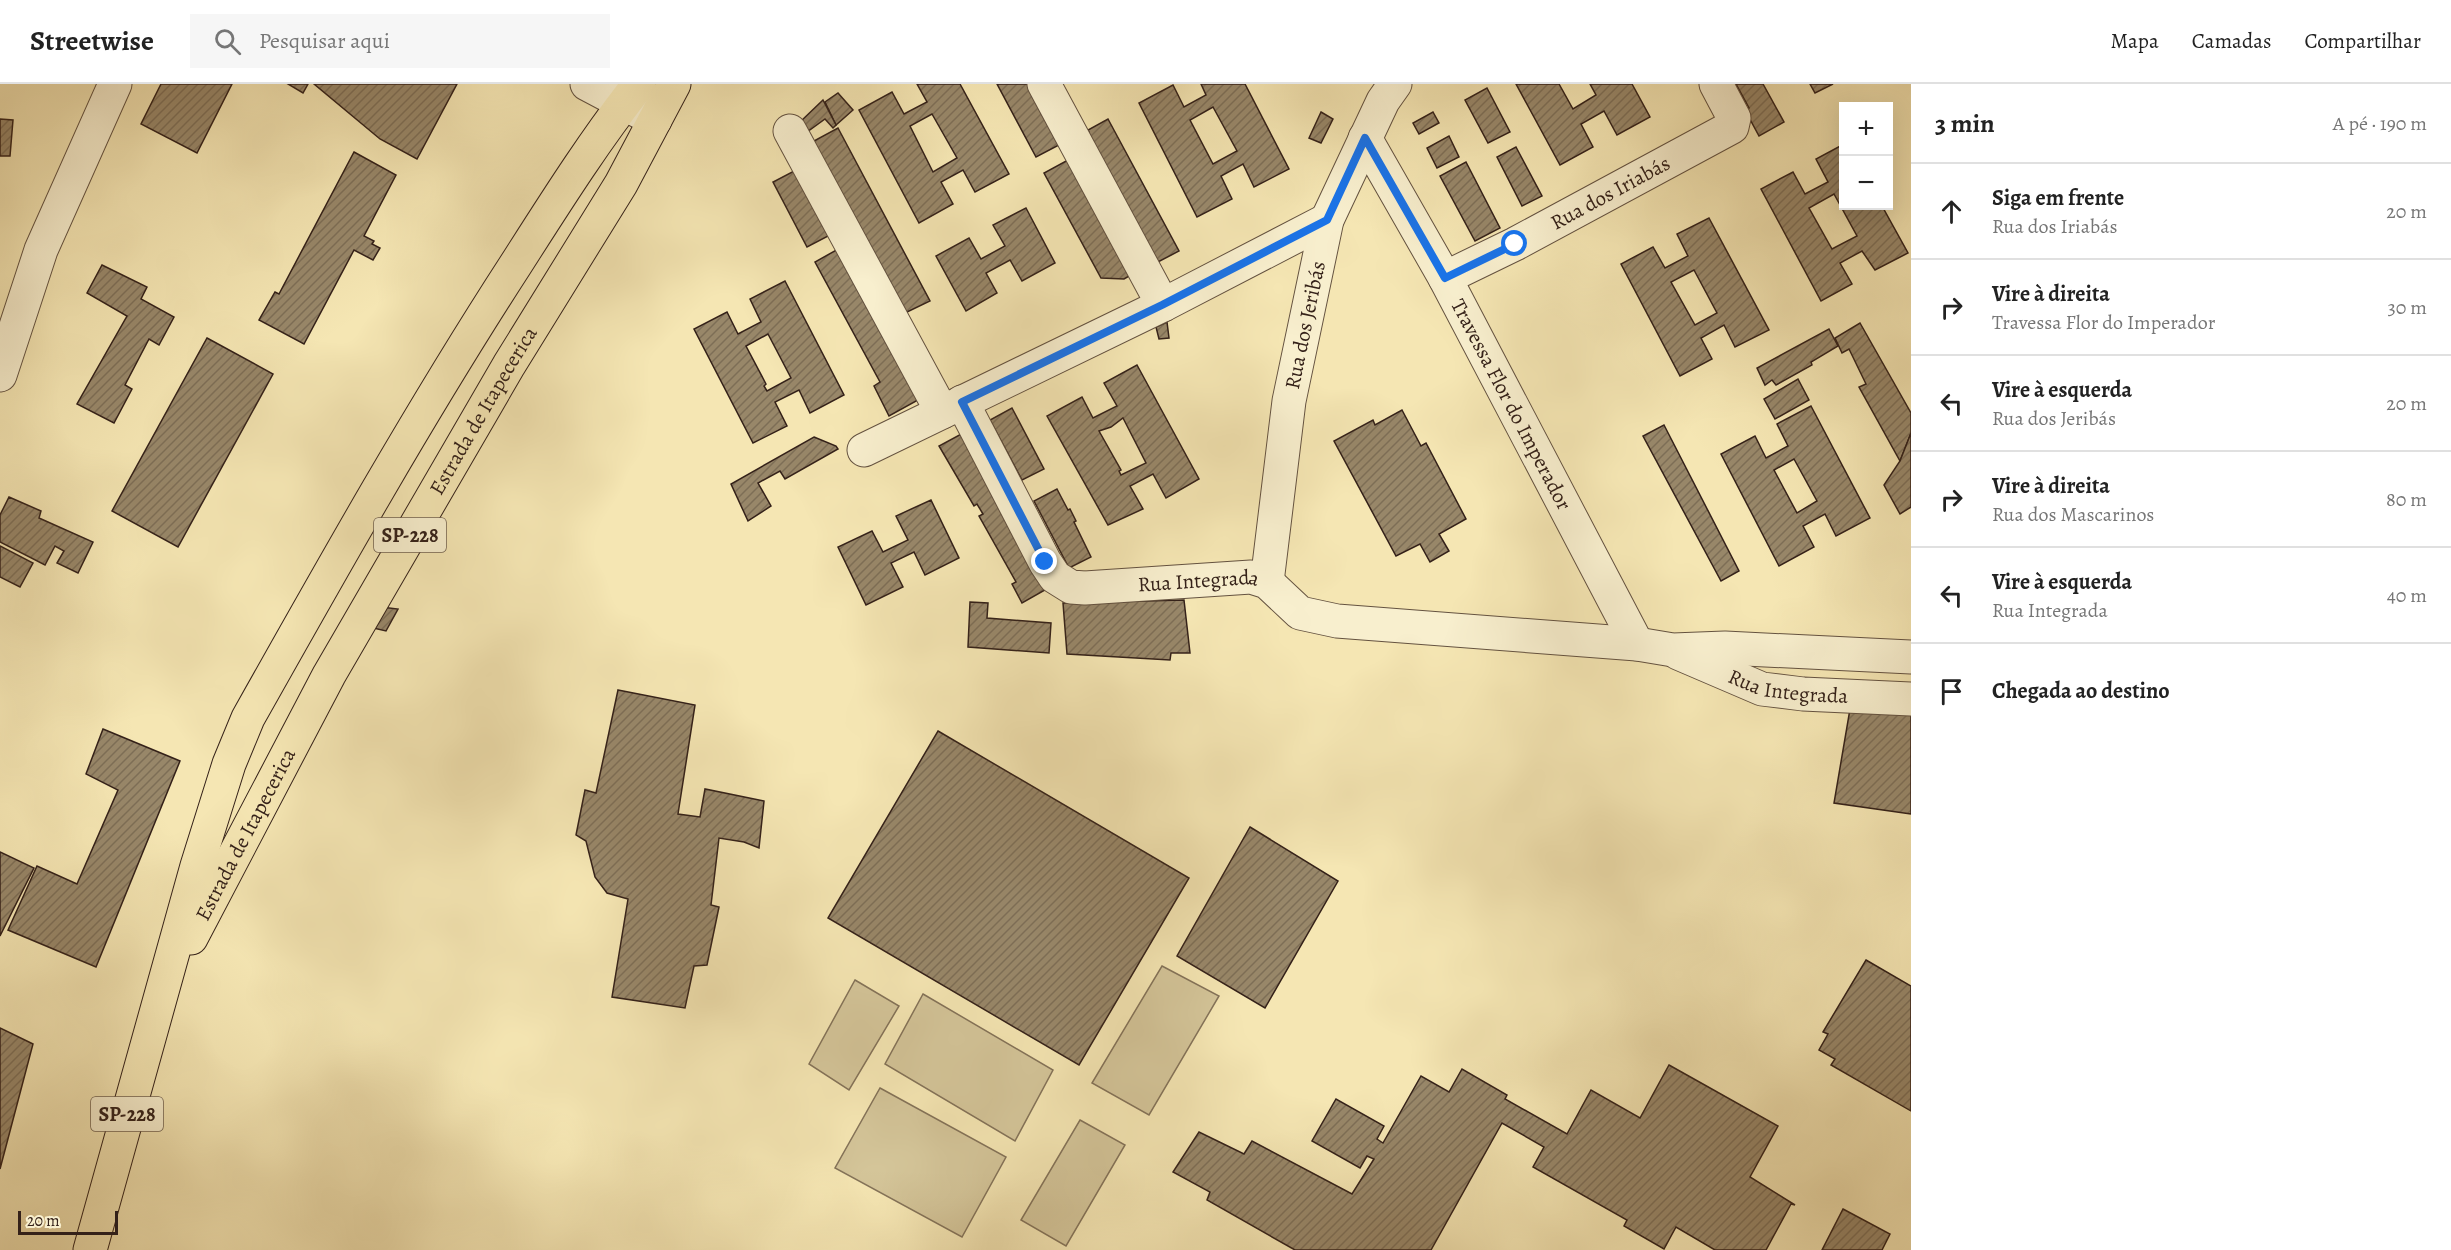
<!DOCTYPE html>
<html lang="pt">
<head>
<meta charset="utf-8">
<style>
	body { margin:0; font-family:Alegreya,serif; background:#f6f6f6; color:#222 }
	.controls { position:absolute; right:18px; top:18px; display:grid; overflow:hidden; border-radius:0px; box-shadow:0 6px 24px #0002 }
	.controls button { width:54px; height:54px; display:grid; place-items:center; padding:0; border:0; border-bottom:2px solid #e0e0e0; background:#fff; color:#222; font:30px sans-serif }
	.scale { position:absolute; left:18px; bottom:15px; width:100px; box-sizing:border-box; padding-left:6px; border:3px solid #342119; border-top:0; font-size:16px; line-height:21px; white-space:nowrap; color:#342119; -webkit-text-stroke:4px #f8efce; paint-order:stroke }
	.stop { position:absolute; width:18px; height:18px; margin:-14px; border:4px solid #1a73e8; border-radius:50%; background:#fff }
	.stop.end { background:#1a73e8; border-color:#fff; box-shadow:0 2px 6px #0008 }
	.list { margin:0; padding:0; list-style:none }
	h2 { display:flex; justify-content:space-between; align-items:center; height:78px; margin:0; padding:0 24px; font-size:26px }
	h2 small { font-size:20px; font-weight:400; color:#767676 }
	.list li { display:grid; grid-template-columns:39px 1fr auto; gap:18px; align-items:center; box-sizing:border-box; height:96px; padding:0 24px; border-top:2px solid #e0e0e0 }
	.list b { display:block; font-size:22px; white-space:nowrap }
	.list p { margin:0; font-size:20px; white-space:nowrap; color:#767676 }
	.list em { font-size:20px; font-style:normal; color:#767676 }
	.icon { flex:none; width:33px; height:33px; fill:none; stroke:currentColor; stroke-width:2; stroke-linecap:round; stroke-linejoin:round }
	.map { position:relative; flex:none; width:1911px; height:1166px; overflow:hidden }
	header { display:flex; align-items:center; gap:36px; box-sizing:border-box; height:84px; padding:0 30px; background:#fff; border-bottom:2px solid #e0e0e0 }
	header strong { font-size:28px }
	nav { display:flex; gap:33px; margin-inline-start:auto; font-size:21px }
	.search { width:420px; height:54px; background:#f6f6f6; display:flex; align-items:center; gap:15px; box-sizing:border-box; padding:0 21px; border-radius:0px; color:#767676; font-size:22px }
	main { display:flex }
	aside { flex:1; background:#fff }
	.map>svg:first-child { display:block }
	.green { fill:#d4c599; stroke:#847359; stroke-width:1.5 }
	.building { fill:url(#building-hatch); stroke:#342119; stroke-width:1.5; fill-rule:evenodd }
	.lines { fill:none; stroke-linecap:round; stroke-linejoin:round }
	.minor-casing { stroke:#645240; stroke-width:35 }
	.major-casing { stroke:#342119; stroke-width:35 }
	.minor { stroke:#f8efce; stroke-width:33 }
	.major { stroke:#f5e6b3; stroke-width:33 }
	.route { stroke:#1a73e8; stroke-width:8 }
	.labels { text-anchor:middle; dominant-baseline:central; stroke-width:4.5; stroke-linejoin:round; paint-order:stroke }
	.shield { fill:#f8efce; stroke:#6f5f4f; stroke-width:1.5 }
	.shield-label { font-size:20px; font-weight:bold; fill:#342119 }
	.street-label { font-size:21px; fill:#342119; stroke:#f8efce }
</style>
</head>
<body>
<header>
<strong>Streetwise</strong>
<div class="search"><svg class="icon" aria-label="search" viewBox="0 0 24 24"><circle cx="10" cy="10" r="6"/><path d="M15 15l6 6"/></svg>Pesquisar aqui</div>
<nav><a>Mapa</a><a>Camadas</a><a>Compartilhar</a></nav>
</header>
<main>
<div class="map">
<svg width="1911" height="1166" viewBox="0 0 1911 1166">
	<defs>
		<pattern id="building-hatch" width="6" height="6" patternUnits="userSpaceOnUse" patternTransform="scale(1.5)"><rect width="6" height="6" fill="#988769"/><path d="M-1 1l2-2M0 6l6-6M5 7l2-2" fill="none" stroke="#7d6e56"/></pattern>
	</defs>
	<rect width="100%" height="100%" fill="#f5e6b3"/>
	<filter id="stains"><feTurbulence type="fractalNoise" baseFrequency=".00333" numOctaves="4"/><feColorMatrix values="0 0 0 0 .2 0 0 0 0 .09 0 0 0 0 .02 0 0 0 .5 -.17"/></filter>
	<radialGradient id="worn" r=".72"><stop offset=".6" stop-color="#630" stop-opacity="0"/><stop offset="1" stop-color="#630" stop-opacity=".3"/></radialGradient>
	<g class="green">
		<path d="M 1162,882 L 1219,912 L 1149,1031 L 1092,999 Z"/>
		<path d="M 855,896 L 899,922 L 849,1006 L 809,980 Z"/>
		<path d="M 923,910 L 1053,986 L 1015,1057 L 885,980 Z"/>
		<path d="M 880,1004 L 1006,1073 L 962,1153 L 835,1084 Z"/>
		<path d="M 1080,1036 L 1125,1061 L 1066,1162 L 1021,1136 Z"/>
	</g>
	<g class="building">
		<path d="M 161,0 L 232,0 L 197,69 L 141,40 Z"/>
		<path d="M 288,0 L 308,0 L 303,9 Z"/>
		<path d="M 314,0 L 457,0 L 417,75 L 380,55 Z"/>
		<path d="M 917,0 L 960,0 L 1009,90 L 975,108 L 963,86 L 941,98 L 953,120 L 919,139 L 859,26 L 892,8 L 904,30 L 927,18 ZM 932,30 L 957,74 L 933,88 L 910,42 Z"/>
		<path d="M 997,0 L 1028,0 L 1059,61 L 1036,73 Z"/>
		<path d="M 1201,0 L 1245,0 L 1289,85 L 1254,103 L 1243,80 L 1221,92 L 1232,115 L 1197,133 L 1139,19 L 1173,1 L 1184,23 L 1206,11 ZM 1213,23 L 1237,67 L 1213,80 L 1190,36 Z"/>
		<path d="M 1516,0 L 1559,0 L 1573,25 L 1596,11 L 1590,0 L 1632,0 L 1650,33 L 1617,51 L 1604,27 L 1581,40 L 1593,63 L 1560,81 Z"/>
		<path d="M 1736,0 L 1763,0 L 1784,38 L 1759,52 L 1745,26 L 1749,24 Z"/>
		<path d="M 1810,0 L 1833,0 L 1815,9 Z"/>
		<path d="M 1487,4 L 1510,48 L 1488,59 L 1465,16 Z"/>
		<path d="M 838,9 L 853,26 L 836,41 L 825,18 Z"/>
		<path d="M 823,16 L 836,41 L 833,44 L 825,35 L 807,48 L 799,39 Z"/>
		<path d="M 1321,28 L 1333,35 L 1321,59 L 1309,54 Z"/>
		<path d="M 1433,28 L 1439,39 L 1419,50 L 1413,39 Z"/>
		<path d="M 0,35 L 13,36 L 10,72 L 0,72 Z"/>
		<path d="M 1108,35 L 1179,167 L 1156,179 L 1087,50 L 1089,48 L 1088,46 Z"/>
		<path d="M 838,44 L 930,217 L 905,229 L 812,58 Z"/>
		<path d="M 1449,52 L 1459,73 L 1437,84 L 1427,64 Z"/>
		<path d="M 1844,60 L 1844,122 L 1882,122 L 1908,169 L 1875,186 L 1862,167 L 1840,179 L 1852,200 L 1821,217 L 1761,105 L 1793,88 L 1805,110 L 1828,98 L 1816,75 ZM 1834,110 L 1857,152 L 1832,165 L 1809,124 Z"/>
		<path d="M 1516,63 L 1542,112 L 1522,122 L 1497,73 Z"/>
		<path d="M 354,68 L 396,91 L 364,152 L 374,157 L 372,160 L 380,164 L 373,176 L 354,166 L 304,260 L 259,236 L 275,208 L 279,210 Z"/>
		<path d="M 1068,76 L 1131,191 L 1124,195 L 1101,194 L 1044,89 Z"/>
		<path d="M 1466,78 L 1500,144 L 1475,157 L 1440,92 Z"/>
		<path d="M 798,85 L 832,150 L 807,163 L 773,98 Z"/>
		<path d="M 1026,124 L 1055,179 L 1022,197 L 1010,176 L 986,189 L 997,209 L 966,227 L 936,172 L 969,154 L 981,175 L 1005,162 L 993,141 Z"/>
		<path d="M 1709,134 L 1769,246 L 1735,263 L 1724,241 L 1701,254 L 1712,275 L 1680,292 L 1621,180 L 1653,163 L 1665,184 L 1688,172 L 1677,150 ZM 1694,186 L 1717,229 L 1695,241 L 1671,198 Z"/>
		<path d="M 840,164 L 918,316 L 889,332 L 874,302 L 880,298 L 815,178 Z"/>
		<path d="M 102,181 L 147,203 L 141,215 L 174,233 L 159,261 L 149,255 L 125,301 L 132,305 L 114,339 L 77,320 L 127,232 L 87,209 Z"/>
		<path d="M 785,197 L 844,311 L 810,329 L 799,306 L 775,318 L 787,342 L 753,359 L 694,245 L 727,228 L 738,250 L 761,238 L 750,215 ZM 768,250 L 791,294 L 767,307 L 764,302 L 766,300 L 746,262 Z"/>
		<path d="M 1167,238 L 1169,254 L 1159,255 L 1156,243 Z"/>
		<path d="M 1860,239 L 1911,329 L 1911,349 L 1900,377 L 1859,303 L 1866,300 L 1849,265 L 1842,269 L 1835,254 Z"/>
		<path d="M 1829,245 L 1838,262 L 1811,278 L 1812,281 L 1776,301 L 1772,296 L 1765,301 L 1757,284 Z"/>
		<path d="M 207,254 L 273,290 L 178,463 L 112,427 Z"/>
		<path d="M 1137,281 L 1199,395 L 1166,414 L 1153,390 L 1130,402 L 1143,425 L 1108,441 L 1047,332 L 1082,313 L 1093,334 L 1117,322 L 1104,299 ZM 1123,334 L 1146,379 L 1121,391 L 1119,387 L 1121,386 L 1099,347 L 1111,343 Z"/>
		<path d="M 1798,295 L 1809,316 L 1775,335 L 1764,315 Z"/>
		<path d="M 1811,322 L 1870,434 L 1836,452 L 1825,430 L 1803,442 L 1814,463 L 1779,482 L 1721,370 L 1755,352 L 1766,374 L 1788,362 L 1777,340 ZM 1794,375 L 1817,417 L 1797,429 L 1774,386 Z"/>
		<path d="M 1012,324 L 1044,385 L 1022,396 L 990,336 Z"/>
		<path d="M 1402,326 L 1421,362 L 1426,359 L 1466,435 L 1439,450 L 1449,467 L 1430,478 L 1420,460 L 1396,472 L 1334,357 L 1373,336 L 1375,341 Z"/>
		<path d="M 1664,341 L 1739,487 L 1721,497 L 1643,352 Z"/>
		<path d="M 965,348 L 1052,502 L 1022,519 L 1012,500 L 1016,498 L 979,432 L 983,430 L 977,420 L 974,422 L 939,362 Z"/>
		<path d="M 1911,349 L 1911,423 L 1900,430 L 1884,401 L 1900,377 Z"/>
		<path d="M 814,353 L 836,362 L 838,365 L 785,395 L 780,387 L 758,399 L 771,422 L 748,437 L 731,400 Z"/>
		<path d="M 1057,405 L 1068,426 L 1070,425 L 1076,437 L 1074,438 L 1091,473 L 1069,484 L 1034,417 Z"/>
		<path d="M 9,413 L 41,427 L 39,434 L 93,458 L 78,489 L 57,479 L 64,467 L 55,462 L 45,481 L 0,458 L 0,431 Z"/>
		<path d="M 931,416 L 959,474 L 925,491 L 914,468 L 891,479 L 903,503 L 866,521 L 838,463 L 872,447 L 883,468 L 908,456 L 896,432 Z"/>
		<path d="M 0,462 L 33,479 L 20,503 L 0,493 Z"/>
		<path d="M 1184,516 L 1190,569 L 1171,569 L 1170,576 L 1067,570 L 1063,519 Z"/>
		<path d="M 970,518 L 988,519 L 987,534 L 1051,539 L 1049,569 L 968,563 Z"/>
		<path d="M 381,523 L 398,525 L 386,547 L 369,543 Z"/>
		<path d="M 618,606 L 695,621 L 678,730 L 700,733 L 705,705 L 764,717 L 759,764 L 744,758 L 719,754 L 711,821 L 719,823 L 707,881 L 694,882 L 685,924 L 612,913 L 628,815 L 607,809 L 595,793 L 586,757 L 576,751 L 585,706 L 596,709 Z"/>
		<path d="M 1850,625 L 1911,629 L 1911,730 L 1834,719 Z"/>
		<path d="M 103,645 L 180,677 L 96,883 L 8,846 L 37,782 L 77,800 L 118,706 L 86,690 Z"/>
		<path d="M 938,647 L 1189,794 L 1079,981 L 828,834 Z"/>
		<path d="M 1250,743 L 1338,797 L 1265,924 L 1177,872 Z"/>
		<path d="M 0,768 L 34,784 L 0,852 Z"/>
		<path d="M 1866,876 L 1911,902 L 1911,1027 L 1831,981 L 1835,975 L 1819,966 L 1828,950 L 1823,948 Z"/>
		<path d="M 0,944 L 33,960 L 0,1085 Z"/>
		<path d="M 1669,981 L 1778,1042 L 1750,1093 L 1795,1121 L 1791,1120 L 1766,1166 L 1715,1166 L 1676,1143 L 1664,1165 L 1624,1142 L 1627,1136 L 1533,1083 L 1544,1063 L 1502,1039 L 1431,1166 L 1295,1166 L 1207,1116 L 1210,1108 L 1173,1088 L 1199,1048 L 1244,1070 L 1252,1057 L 1352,1110 L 1374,1075 L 1367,1072 L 1360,1084 L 1312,1057 L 1336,1015 L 1384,1042 L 1377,1055 L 1383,1059 L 1421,992 L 1449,1008 L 1462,985 L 1507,1011 L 1505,1015 L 1567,1050 L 1591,1006 L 1640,1034 Z"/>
		<path d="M 1843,1125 L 1890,1150 L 1882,1166 L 1822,1166 Z"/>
	</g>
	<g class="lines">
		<defs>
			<g id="minor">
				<path d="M 587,0 L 655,36"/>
				<path d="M 1044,0 L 1163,221"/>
				<path d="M 790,47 L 942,328"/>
				<path id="s1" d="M 1365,54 L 1445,194 L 1637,560"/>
				<path id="s2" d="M 1445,194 L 1515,160 L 1732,43 L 1734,34 L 1716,0"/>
				<path d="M 0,291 L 41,166 L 115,0"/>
				<path id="s3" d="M 962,318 L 1045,478 L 1055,493 L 1071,503 L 1085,504 L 1251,493 L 1267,498 L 1300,529 L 1337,537 L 1637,560 L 1673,566 L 1725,564 L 1911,573"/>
				<path d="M 864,366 L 1163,221 L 1327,136"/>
				<path id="s4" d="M 1267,498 L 1289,317 L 1327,136 L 1383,17 L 1395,0"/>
				<path id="s5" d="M 1678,569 L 1762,605 L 1803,610 L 1911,615"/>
			</g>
			<g id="major">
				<path id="s6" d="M 191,854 L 329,591 L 509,281 L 621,100 L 674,0"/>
				<path d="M 90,1166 L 197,782 L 229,680 L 248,634 C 334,481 420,328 516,180 C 555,119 594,57 639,0"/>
			</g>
		</defs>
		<use href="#minor" class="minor-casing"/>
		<use href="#major" class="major-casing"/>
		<use href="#minor" class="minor"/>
		<use href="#major" class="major"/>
	</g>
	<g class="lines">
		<path class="route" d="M 1045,478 L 962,318 L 1162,221 L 1327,136 L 1365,54 L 1445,194 L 1515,160"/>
	</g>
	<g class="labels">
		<g class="shield">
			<rect x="374" y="434" width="72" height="34" rx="4.5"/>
			<rect x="91" y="1013" width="72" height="34" rx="4.5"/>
		</g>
		<g class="shield-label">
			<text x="410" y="451">SP-228</text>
			<text x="127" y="1030">SP-228</text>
		</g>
		<g class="street-label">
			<text stroke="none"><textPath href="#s2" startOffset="186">Rua dos Iriabás</textPath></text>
			<text stroke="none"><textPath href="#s4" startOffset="260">Rua dos Jeribás</textPath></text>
			<text stroke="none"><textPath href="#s1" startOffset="304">Travessa Flor do Imperador</textPath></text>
			<text stroke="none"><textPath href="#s6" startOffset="603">Estrada de Itapecerica</textPath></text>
			<text stroke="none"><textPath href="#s3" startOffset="345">Rua Integrada</textPath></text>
			<text stroke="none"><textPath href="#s5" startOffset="117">Rua Integrada</textPath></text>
			<text stroke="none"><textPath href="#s6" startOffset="117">Estrada de Itapecerica</textPath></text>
		</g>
	</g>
	<rect width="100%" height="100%" filter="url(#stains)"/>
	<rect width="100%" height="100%" fill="url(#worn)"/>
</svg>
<div class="controls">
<button>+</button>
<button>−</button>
</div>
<div class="scale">20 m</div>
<div class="stop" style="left:1515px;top:160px"></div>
<div class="stop end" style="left:1045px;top:478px"></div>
</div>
<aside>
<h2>3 min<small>A pé · 190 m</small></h2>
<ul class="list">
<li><svg class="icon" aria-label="ahead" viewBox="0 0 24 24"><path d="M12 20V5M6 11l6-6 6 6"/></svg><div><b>Siga em frente</b><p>Rua dos Iriabás</p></div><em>20 m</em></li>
<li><svg class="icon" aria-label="right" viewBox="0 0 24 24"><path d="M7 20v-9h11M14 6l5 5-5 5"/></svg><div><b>Vire à direita</b><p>Travessa Flor do Imperador</p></div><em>30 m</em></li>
<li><svg class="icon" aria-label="left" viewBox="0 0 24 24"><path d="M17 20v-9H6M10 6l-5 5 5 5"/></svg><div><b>Vire à esquerda</b><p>Rua dos Jeribás</p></div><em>20 m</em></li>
<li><svg class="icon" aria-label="right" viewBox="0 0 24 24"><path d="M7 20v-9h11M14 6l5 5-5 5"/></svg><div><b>Vire à direita</b><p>Rua dos Mascarinos</p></div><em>80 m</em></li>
<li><svg class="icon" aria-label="left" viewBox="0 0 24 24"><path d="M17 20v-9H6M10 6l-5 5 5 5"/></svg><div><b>Vire à esquerda</b><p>Rua Integrada</p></div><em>40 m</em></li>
<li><svg class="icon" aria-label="arrive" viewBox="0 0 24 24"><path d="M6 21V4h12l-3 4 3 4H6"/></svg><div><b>Chegada ao destino</b></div></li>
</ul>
</aside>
</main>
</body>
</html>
